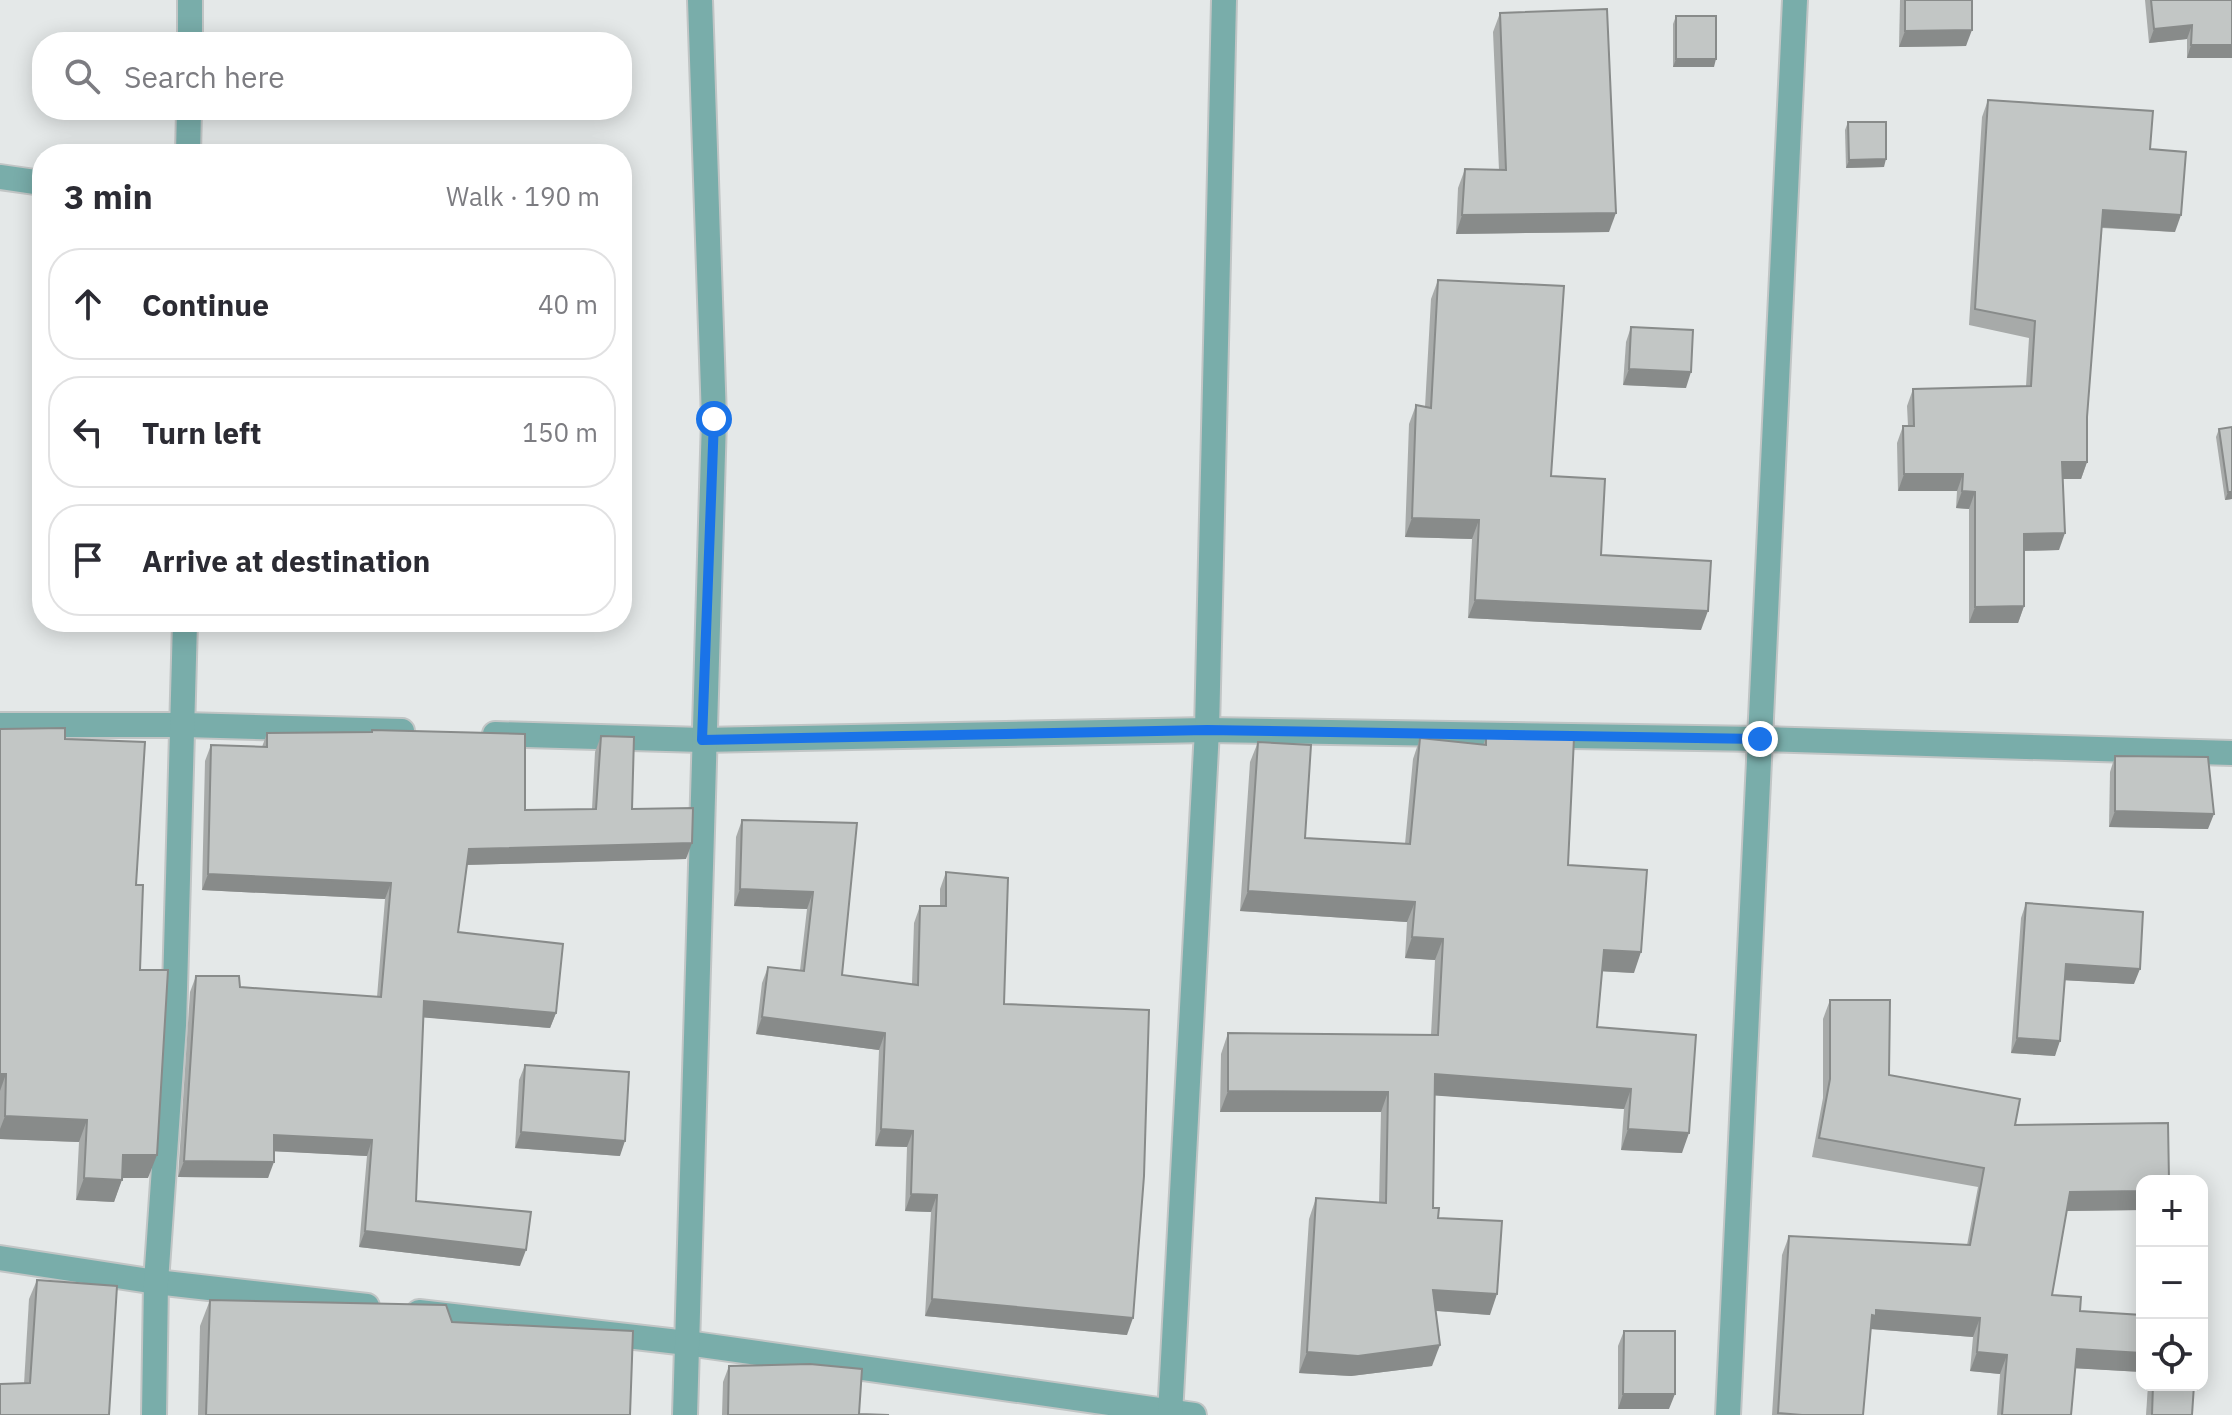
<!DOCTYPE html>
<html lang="en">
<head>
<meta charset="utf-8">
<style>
	body { margin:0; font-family:"IBM Plex Sans",sans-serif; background:#f7f7f7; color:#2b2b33 }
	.controls { position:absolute; right:24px; bottom:24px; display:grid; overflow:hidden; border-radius:16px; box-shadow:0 4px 20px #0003 }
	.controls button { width:72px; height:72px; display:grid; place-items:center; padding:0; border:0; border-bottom:2px solid #e1e1e2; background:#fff; color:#2b2b33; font:40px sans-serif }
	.stop { position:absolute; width:24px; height:24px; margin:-18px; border:6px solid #1a73e8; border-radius:50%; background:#fff }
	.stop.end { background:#1a73e8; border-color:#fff; box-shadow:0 2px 8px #0008 }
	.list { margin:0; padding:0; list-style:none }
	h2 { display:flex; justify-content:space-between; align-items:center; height:104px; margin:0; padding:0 32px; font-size:34px }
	h2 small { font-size:26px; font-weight:400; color:#7c7c81 }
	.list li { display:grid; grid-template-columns:52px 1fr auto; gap:24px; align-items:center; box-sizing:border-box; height:112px; margin:0 16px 16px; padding:0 16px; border:2px solid #e1e1e2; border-radius:32px }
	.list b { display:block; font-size:30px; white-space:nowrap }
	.list em { font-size:26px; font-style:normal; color:#7c7c81 }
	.icon { flex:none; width:44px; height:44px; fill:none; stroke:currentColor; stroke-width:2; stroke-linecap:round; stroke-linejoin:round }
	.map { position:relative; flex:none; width:2232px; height:1415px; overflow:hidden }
	.search { position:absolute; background:#fff; box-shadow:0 4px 20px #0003; left:32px; top:32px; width:600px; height:88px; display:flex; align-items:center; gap:20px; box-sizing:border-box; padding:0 28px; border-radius:32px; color:#7c7c81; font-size:30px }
	.panel { position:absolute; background:#fff; box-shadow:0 4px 20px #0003; left:32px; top:144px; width:600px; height:488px; border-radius:32px }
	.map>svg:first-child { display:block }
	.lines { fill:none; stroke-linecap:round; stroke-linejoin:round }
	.minor-casing { stroke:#c1c5c5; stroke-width:28 }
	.minor { stroke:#79adaa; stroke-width:24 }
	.wall { fill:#a7aaa9 }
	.shaded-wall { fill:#888b8a }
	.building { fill:#c2c6c5; stroke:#888b8a; stroke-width:2 }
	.route { stroke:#1a73e8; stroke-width:10 }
</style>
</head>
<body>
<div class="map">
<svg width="2232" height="1415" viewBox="0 0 2232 1415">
	<rect width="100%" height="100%" fill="#e4e8e8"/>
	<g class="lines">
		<defs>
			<g id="minor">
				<path d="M 190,42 L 190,0"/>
				<path d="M 188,154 L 189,110"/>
				<path d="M 0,177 L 42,183"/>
				<path d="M 0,725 L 185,725 L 402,731"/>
				<path d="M 495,734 L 702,740 L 1207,730 L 1760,739 L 2232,753"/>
				<path d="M 0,1258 L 156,1282 L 367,1306"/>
				<path d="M 419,1312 L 687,1343 L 1194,1415"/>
				<path d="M 154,1415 L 156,1282 L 174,1025 L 185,622"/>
				<path d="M 685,1415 L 714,419 L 700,0"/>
				<path d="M 1170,1415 L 1207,730 L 1224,0"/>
				<path d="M 1728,1415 L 1795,0"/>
			</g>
		</defs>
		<use href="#minor" class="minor-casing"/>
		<use href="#minor" class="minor"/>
	</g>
	<g class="wall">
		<path d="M 1900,0 L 1972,0 L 1966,46 L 1899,47 Z"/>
		<path d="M 2145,0 L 2232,0 L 2232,58 L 2187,58 L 2187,39 L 2149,43 Z"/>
		<path d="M 1500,13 L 1609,232 L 1456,234 L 1458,188 L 1465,169 L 1499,170 L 1493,32 Z"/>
		<path d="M 1676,16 L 1714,67 L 1673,67 L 1673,24 Z"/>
		<path d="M 1988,100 L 2150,149 L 2175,232 L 2102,228 L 2087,417 L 2087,462 L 2081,479 L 2063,479 L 2059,550 L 2024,551 L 2024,606 L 2018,623 L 1969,623 L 1969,509 L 1956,508 L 1957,491 L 1898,491 L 1897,443 L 1903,426 L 1908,426 L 1907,406 L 1913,389 L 2026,386 L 2029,338 L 1969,325 L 1982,117 Z"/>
		<path d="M 1848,122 L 1884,167 L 1846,168 L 1845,130 Z"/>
		<path d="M 1438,280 L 1551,476 L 1601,555 L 1701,630 L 1468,618 L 1472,539 L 1405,537 L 1409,424 L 1416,405 L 1425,407 L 1431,299 Z"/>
		<path d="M 1631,327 L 1686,388 L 1623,385 L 1626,342 Z"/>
		<path d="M 2232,427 L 2232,499 L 2225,500 L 2216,437 L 2219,429 Z"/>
		<path d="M 0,729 L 65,739 L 136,885 L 148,1178 L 122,1178 L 114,1202 L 76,1200 L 79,1142 L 0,1139 Z"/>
		<path d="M 372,730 L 525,810 L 592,809 L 595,752 L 601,736 L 632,809 L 686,859 L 467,865 L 458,932 L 556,1013 L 550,1028 L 423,1017 L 416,1201 L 520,1266 L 359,1247 L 367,1156 L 274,1151 L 268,1178 L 178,1177 L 190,992 L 196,976 L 240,987 L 377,997 L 385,899 L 202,890 L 205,761 L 211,745 L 262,747 L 267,733 L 371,732 Z"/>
		<path d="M 1420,738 L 1483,745 L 1486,738 L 1568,865 L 1634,973 L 1602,971 L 1597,1027 L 1682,1153 L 1621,1150 L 1624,1109 L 1435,1095 L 1433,1208 L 1490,1315 L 1436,1311 L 1432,1366 L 1351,1376 L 1299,1373 L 1309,1219 L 1316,1198 L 1379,1203 L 1381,1112 L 1220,1112 L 1221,1054 L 1228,1033 L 1431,1035 L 1435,960 L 1405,958 L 1407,922 L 1240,911 L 1250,762 L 1258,742 L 1305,838 L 1405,844 L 1413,759 Z"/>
		<path d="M 2115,756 L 2208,829 L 2109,827 L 2110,772 Z"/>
		<path d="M 742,820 L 857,823 L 842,975 L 912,984 L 914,923 L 920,906 L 940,906 L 940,889 L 946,872 L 1004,1004 L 1127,1335 L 925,1316 L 931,1212 L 905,1211 L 907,1147 L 875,1146 L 879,1050 L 756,1034 L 762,983 L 768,967 L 800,970 L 807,909 L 734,906 L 736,837 Z"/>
		<path d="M 2026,903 L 2134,984 L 2065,980 L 2055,1056 L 2011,1053 L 2021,918 Z"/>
		<path d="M 1830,1000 L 1889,1075 L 2015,1125 L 2142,1181 L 2142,1210 L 2067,1211 L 2052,1295 L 2080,1311 L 2142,1315 L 2142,1372 L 2075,1368 L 2071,1415 L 1997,1415 L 2000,1374 L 1970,1371 L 1973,1337 L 1871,1329 L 1863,1415 L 1772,1415 L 1782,1255 L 1789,1236 L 1967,1245 L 1978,1187 L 1812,1157 L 1823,1098 L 1823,1019 Z"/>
		<path d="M 525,1065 L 620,1156 L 515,1148 L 519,1080 Z"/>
		<path d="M 37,1280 L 109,1415 L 24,1384 L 29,1299 Z"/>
		<path d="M 210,1300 L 452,1322 L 630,1415 L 198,1415 L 200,1326 Z"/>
		<path d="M 1624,1331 L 1669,1409 L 1618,1409 L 1618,1346 Z"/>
		<path d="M 729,1366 L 859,1414 L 889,1415 L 722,1415 L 723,1382 Z"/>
		<path d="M 2148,1385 L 2194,1385 L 2192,1415 L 2146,1415 Z"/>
	</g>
	<g class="shaded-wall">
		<path d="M 2192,25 L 2187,39 L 2149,43 L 2154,29 Z"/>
		<path d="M 1972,30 L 1966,46 L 1899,47 L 1905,31 Z"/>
		<path d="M 2191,45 L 2232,45 L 2232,58 L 2187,58 Z"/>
		<path d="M 1676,59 L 1716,59 L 1714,67 L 1673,67 Z"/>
		<path d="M 1886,159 L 1884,167 L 1846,168 L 1849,160 Z"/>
		<path d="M 2103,210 L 2181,215 L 2175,232 L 2097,227 Z"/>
		<path d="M 1616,213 L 1609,232 L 1456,234 L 1462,215 Z"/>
		<path d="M 1629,369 L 1691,372 L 1686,388 L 1623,385 Z"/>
		<path d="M 2062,462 L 2087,462 L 2081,479 L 2056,479 Z"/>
		<path d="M 1904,474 L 1963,474 L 1957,491 L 1898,491 Z"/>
		<path d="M 1962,491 L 1975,492 L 1969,509 L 1956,508 Z"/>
		<path d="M 2228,492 L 2232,492 L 2232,499 L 2225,500 Z"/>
		<path d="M 1412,518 L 1479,520 L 1472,539 L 1405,537 Z"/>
		<path d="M 2065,533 L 2059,550 L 2018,551 L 2024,534 Z"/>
		<path d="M 1475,600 L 1708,611 L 1701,630 L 1468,618 Z"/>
		<path d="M 2024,606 L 2018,623 L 1969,623 L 1975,607 Z"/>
		<path d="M 2115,811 L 2214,814 L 2208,829 L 2109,827 Z"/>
		<path d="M 692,843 L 686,859 L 463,865 L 469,849 Z"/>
		<path d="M 208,874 L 391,883 L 385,899 L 202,890 Z"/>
		<path d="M 740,889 L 813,892 L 807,909 L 734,906 Z"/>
		<path d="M 1248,891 L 1415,902 L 1407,922 L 1240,911 Z"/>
		<path d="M 1412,937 L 1443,939 L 1435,960 L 1405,958 Z"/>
		<path d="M 1604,950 L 1641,952 L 1634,973 L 1596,971 Z"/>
		<path d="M 2066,964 L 2140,969 L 2134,984 L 2060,980 Z"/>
		<path d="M 424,1001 L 556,1013 L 550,1028 L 418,1017 Z"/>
		<path d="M 762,1017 L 885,1033 L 879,1050 L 756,1034 Z"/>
		<path d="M 2017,1038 L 2060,1041 L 2055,1056 L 2011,1053 Z"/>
		<path d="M 0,1074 L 6,1074 L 0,1091 Z"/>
		<path d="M 1435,1074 L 1631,1089 L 1624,1109 L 1428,1095 Z"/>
		<path d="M 1228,1091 L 1388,1092 L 1381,1112 L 1220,1112 Z"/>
		<path d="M 5,1116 L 87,1120 L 79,1142 L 0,1139 L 0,1129 Z"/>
		<path d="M 881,1129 L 913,1131 L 907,1147 L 875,1146 Z"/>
		<path d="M 1628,1129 L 1689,1133 L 1682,1153 L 1621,1150 Z"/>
		<path d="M 521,1132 L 625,1141 L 620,1156 L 515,1148 Z"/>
		<path d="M 274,1135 L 372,1140 L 367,1156 L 268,1151 Z"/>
		<path d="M 123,1155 L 157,1155 L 148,1178 L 115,1178 Z"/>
		<path d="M 184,1161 L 274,1162 L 268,1178 L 178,1177 Z"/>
		<path d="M 84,1178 L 122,1180 L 114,1202 L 76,1200 Z"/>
		<path d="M 2142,1191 L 2142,1210 L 2064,1211 L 2070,1192 Z"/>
		<path d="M 911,1194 L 937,1195 L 931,1212 L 905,1211 Z"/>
		<path d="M 365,1231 L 526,1250 L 520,1266 L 359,1247 Z"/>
		<path d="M 1433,1290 L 1497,1294 L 1490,1315 L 1426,1310 Z"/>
		<path d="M 932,1299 L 1133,1318 L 1127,1335 L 925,1316 Z"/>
		<path d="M 1876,1310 L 1980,1318 L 1973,1337 L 1871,1329 L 1872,1315 Z"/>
		<path d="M 1440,1345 L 1432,1366 L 1351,1376 L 1299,1373 L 1307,1352 Z"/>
		<path d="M 2077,1349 L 2142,1353 L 2142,1372 L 2070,1368 Z"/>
		<path d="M 1977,1352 L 2007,1355 L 2000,1374 L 1970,1371 Z"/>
		<path d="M 1623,1394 L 1675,1394 L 1669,1409 L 1618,1409 Z"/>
	</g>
	<g class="building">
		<path d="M 1905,0 L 1972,0 L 1972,30 L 1905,31 Z"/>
		<path d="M 2151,0 L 2232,0 L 2232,45 L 2191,45 L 2192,25 L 2154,29 Z"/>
		<path d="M 1607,9 L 1616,213 L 1462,215 L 1465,169 L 1506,170 L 1500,13 Z"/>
		<rect x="1676" y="16" width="40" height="43"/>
		<path d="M 1988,100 L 2153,111 L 2150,149 L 2186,152 L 2181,215 L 2103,210 L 2087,417 L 2087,462 L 2062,462 L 2065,533 L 2024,534 L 2024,606 L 1975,607 L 1975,492 L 1962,491 L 1963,474 L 1904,474 L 1903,426 L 1914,426 L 1913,389 L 2031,386 L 2035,321 L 1975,309 Z"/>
		<path d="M 1848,122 L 1886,122 L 1886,159 L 1849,160 Z"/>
		<path d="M 1438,280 L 1564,286 L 1551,476 L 1605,479 L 1601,555 L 1711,561 L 1708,611 L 1475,600 L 1479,520 L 1412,518 L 1416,405 L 1431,408 Z"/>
		<path d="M 1631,327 L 1693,330 L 1691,372 L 1629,369 Z"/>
		<path d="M 2232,427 L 2232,492 L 2228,492 L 2219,429 Z"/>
		<path d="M 65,728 L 65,739 L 145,742 L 136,885 L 143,885 L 140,970 L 168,970 L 157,1155 L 123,1155 L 122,1180 L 84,1178 L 87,1120 L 5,1116 L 6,1074 L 0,1074 L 0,729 Z"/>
		<path d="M 372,730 L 525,734 L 525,810 L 596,809 L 601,736 L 634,737 L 632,809 L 693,808 L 692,843 L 469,849 L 458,932 L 563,944 L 556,1013 L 424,1001 L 416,1201 L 531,1212 L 526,1250 L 365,1231 L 372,1140 L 274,1135 L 274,1162 L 184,1161 L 196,976 L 239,976 L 240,987 L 381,997 L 391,883 L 208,874 L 211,745 L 267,747 L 267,733 L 372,732 Z"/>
		<path d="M 1420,738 L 1486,745 L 1486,738 L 1574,738 L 1568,865 L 1647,870 L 1641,952 L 1604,950 L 1597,1027 L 1696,1035 L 1689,1133 L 1628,1129 L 1631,1089 L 1435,1074 L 1433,1208 L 1439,1208 L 1438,1218 L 1502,1221 L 1497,1294 L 1433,1290 L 1440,1345 L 1358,1356 L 1307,1352 L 1316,1198 L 1386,1203 L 1388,1092 L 1228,1091 L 1228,1033 L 1438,1035 L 1443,939 L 1412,937 L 1415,902 L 1248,891 L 1258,742 L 1311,745 L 1305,838 L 1410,844 Z"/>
		<path d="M 2115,756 L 2208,757 L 2214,814 L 2115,811 Z"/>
		<path d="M 742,820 L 857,823 L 842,975 L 918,985 L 920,906 L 946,906 L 946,872 L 1008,878 L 1004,1004 L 1149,1010 L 1144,1176 L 1133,1318 L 932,1299 L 937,1195 L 911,1194 L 913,1131 L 881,1129 L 885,1033 L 762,1017 L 768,967 L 804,971 L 813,892 L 740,889 Z"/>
		<path d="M 2026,903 L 2143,912 L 2140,969 L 2066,964 L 2060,1041 L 2017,1038 Z"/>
		<path d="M 1830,1000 L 1890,1000 L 1889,1075 L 2020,1099 L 2015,1125 L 2168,1123 L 2169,1181 L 2142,1181 L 2142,1191 L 2070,1192 L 2052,1295 L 2081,1297 L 2080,1311 L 2142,1315 L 2142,1353 L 2077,1349 L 2071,1415 L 2002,1415 L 2007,1355 L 1977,1352 L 1980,1318 L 1876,1310 L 1876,1316 L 1872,1315 L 1863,1415 L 1802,1415 L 1778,1413 L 1789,1236 L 1970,1245 L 1984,1168 L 1819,1138 L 1830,1079 Z"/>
		<path d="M 525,1065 L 629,1072 L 625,1141 L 521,1132 Z"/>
		<path d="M 37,1280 L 117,1286 L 109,1415 L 0,1415 L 0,1384 L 30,1383 Z"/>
		<path d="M 210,1300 L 446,1305 L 452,1322 L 633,1331 L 630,1415 L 206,1415 Z"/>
		<path d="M 1624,1331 L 1675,1331 L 1675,1394 L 1623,1394 Z"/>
		<path d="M 810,1364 L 862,1369 L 859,1414 L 889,1415 L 728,1415 L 729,1366 Z"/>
		<path d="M 2153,1385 L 2194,1385 L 2192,1415 L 2152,1415 Z"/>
	</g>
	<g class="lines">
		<path class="route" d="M 714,419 L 702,740 L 1207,730 L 1760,739"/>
	</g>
</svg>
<div class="controls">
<button>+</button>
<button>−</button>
<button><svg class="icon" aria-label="locate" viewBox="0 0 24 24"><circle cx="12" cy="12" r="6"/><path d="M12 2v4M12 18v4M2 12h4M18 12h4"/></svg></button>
</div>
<div class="stop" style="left:714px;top:419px"></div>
<div class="stop end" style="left:1760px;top:739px"></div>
<div class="search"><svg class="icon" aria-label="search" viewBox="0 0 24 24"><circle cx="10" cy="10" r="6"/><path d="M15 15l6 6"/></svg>Search here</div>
<section class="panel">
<h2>3 min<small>Walk · 190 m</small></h2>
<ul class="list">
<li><svg class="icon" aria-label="ahead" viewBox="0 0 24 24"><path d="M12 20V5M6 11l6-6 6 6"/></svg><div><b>Continue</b></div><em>40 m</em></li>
<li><svg class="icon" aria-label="left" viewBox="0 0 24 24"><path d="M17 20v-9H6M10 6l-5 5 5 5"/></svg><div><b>Turn left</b></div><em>150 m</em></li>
<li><svg class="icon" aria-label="arrive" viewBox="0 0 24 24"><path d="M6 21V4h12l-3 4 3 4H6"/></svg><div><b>Arrive at destination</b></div></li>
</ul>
</section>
</div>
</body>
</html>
